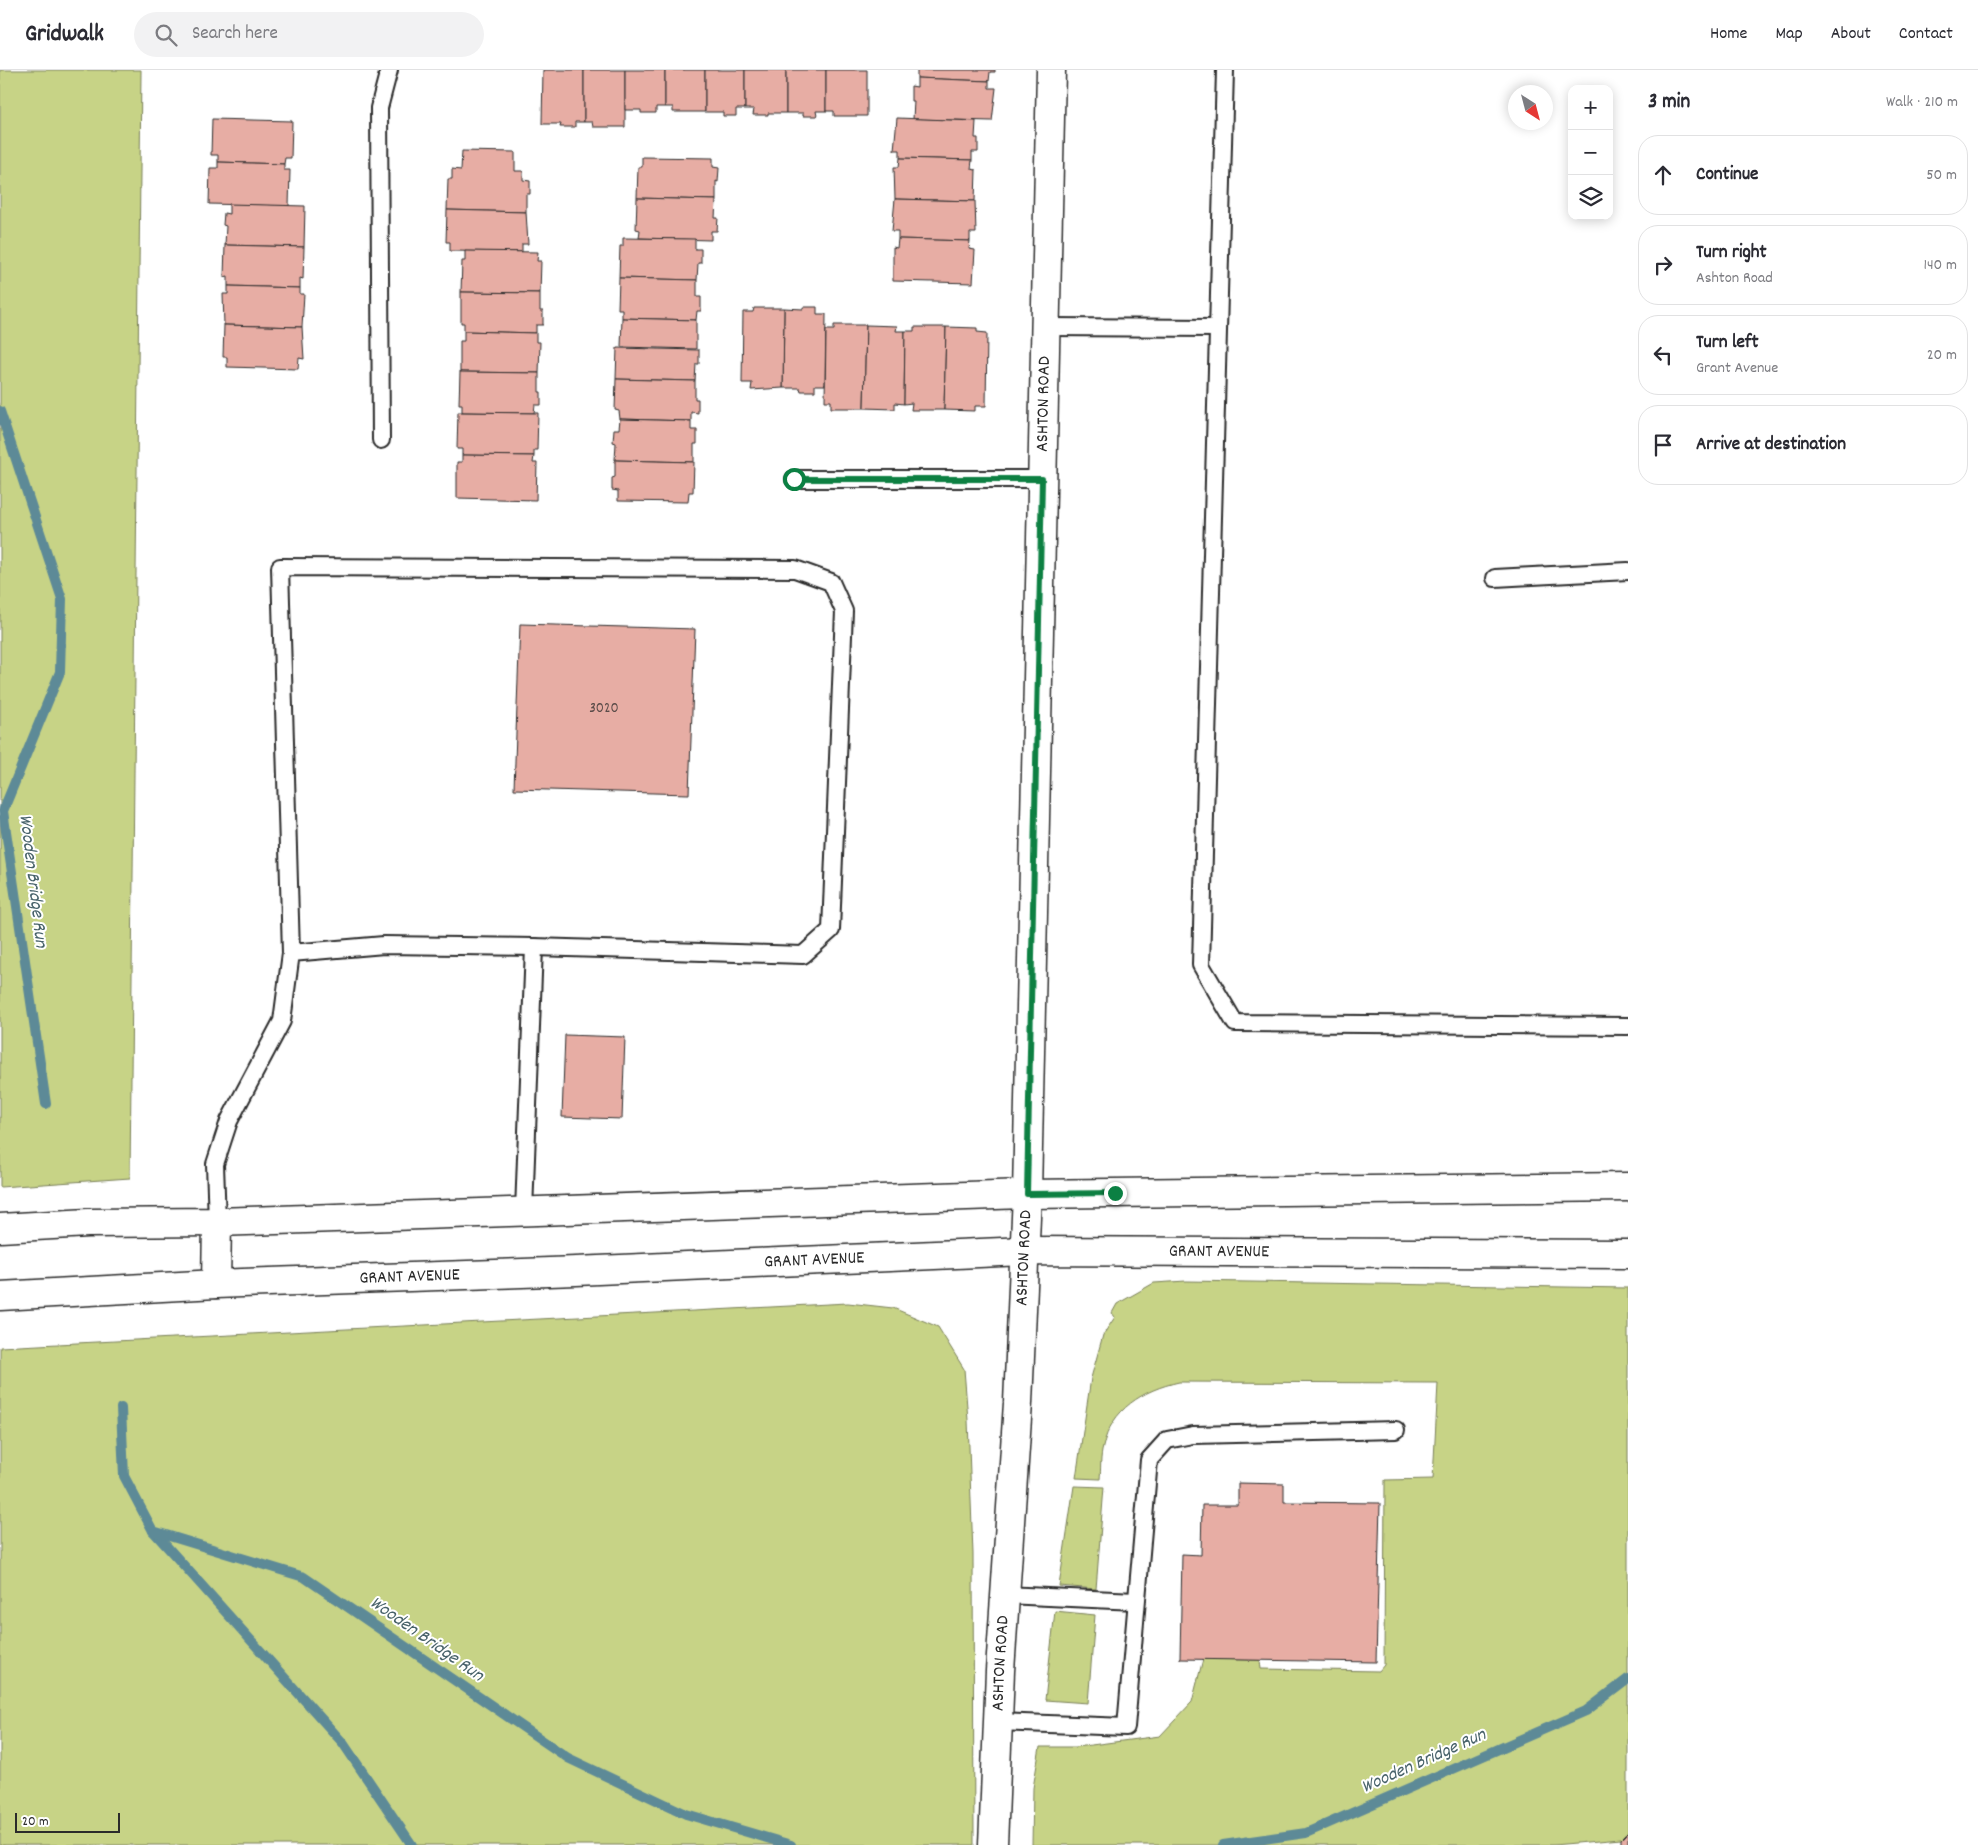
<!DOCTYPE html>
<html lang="en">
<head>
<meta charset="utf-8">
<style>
	body { margin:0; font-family:Dekko,sans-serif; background:#f2f2f3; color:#2b2b33 }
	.controls { position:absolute; right:15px; top:15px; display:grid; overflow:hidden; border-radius:10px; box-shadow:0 2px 12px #0003 }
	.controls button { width:45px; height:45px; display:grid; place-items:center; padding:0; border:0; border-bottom:1px solid #e1e1e2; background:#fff; color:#2b2b33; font:25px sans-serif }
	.compass { position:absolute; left:1508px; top:15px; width:45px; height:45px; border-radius:50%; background:#fff; box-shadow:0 2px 12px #0003; rotate:144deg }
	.scale { position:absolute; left:15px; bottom:12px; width:105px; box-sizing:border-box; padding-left:5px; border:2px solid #2b2b2b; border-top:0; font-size:14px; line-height:18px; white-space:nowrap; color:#2b2b2b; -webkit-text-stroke:4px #fff; paint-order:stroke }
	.stop { position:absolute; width:15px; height:15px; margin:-11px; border:4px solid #0b8043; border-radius:50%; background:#fff }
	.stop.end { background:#0b8043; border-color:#fff; box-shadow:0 1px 5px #0008 }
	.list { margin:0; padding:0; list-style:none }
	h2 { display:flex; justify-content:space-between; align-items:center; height:65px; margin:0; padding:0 20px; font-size:21px }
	h2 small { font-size:16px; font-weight:400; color:#7c7c81 }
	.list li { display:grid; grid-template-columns:32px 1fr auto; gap:15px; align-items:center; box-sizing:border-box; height:80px; margin:0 10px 10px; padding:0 10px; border:1px solid #e1e1e2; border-radius:20px }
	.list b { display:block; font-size:19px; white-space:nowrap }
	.list p { margin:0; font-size:16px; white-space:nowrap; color:#7c7c81 }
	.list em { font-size:16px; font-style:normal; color:#7c7c81 }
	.icon { flex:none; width:28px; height:28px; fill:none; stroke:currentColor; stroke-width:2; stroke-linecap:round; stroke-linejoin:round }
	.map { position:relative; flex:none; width:1628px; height:1775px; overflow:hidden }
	header { display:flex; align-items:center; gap:30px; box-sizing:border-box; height:70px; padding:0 25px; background:#fff; border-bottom:1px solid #e1e1e2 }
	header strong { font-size:24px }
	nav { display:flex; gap:28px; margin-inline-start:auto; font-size:18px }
	.search { width:350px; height:45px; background:#f2f2f3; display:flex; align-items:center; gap:12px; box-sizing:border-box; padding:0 18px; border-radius:28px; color:#7c7c81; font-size:19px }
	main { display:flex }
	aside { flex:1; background:#fff }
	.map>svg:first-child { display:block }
	.green { fill:#c7d386; stroke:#797f58 }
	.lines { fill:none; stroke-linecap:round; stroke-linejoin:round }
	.stream { stroke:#5d8a97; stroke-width:10 }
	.building { fill:#e7ada4; stroke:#2b2b2b }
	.lane-casing { stroke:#2b2b2b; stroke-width:20 }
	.street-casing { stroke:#2b2b2b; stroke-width:31 }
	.primary-casing { stroke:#2b2b2b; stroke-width:31 }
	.lane { stroke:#fff; stroke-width:16 }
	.street { stroke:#fff; stroke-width:28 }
	.primary { stroke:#fff; stroke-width:28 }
	.route { stroke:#0b8043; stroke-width:6 }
	.labels { text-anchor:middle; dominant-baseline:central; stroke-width:4; stroke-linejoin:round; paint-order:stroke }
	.number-label { font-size:15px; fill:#5a4c49 }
	.street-label { font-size:18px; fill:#2b2b2b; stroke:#fff }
	.water-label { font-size:19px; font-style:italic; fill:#48626a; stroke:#fff }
</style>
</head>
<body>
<header>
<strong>Gridwalk</strong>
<div class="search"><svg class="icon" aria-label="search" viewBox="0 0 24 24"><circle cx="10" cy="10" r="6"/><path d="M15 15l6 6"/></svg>Search here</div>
<nav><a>Home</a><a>Map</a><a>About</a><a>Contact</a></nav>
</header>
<main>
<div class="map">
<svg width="1628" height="1775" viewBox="0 0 1628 1775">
	<rect width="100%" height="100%" fill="#fff"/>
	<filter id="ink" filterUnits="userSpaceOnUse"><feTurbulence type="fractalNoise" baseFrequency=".02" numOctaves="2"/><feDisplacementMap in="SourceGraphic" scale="10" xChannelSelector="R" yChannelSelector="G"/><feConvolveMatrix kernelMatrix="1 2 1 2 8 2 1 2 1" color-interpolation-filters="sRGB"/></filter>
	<g filter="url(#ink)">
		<g class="green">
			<path d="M 0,0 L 141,0 L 130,1108 L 0,1117 Z"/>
			<path d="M 1186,1211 L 1628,1218 L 1628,1762 L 1621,1769 L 1553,1775 L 1032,1775 L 1033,1718 L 1040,1677 L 1076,1677 L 1160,1666 L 1192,1632 L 1203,1589 L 1260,1590 L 1261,1599 L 1379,1601 L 1384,1595 L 1385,1410 L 1433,1409 L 1438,1313 L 1179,1312 C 1143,1320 1111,1339 1103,1377 C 1100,1387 1101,1399 1100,1409 L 1076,1408 L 1091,1308 L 1103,1265 L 1115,1247 L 1112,1243 L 1117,1234 L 1154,1213 Z"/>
			<path d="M 848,1233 L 893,1238 L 938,1257 L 964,1299 L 968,1350 L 973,1484 L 974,1775 L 0,1775 L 0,1277 Z"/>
			<path d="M 1074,1416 L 1104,1417 L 1096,1519 L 1059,1516 Z"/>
			<path d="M 1055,1541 L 1095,1545 L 1088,1633 L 1045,1630 Z"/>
		</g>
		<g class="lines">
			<g class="stream">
				<path d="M 0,341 L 62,529 L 60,602 L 3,741 L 46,1034"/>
				<path d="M 121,1338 L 124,1406 L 153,1461 L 343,1673 L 412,1775"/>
				<path d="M 153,1461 L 304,1507 L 568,1688 L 686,1744 L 791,1775"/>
				<path d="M 1223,1775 L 1306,1763 L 1586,1641 L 1628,1609"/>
			</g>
		</g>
		<g class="building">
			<path d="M 543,0 L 584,0 L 584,52 L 575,52 L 575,57 L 560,57 L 561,54 L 542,54 Z"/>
			<path d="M 584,0 L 625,0 L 625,57 L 593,57 L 592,52 L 584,52 Z"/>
			<path d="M 625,0 L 665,0 L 665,37 L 656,37 L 656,43 L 641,43 L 641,40 L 625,40 Z"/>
			<path d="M 665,0 L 705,0 L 705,42 L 673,42 L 673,37 L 665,37 Z"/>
			<path d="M 705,0 L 745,0 L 745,39 L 736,39 L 736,46 L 723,46 L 723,42 L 705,42 Z"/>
			<path d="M 745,0 L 786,0 L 786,43 L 768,43 L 768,45 L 753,45 L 754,39 L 745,39 Z"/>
			<path d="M 786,0 L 826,0 L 826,41 L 816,41 L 817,46 L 803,46 L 803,43 L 786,43 Z"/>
			<path d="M 826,0 L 867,0 L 867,46 L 834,46 L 834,41 L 826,41 Z"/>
			<path d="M 917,0 L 995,0 L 995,2 L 990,2 L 989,11 L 917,8 Z"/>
			<path d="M 917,8 L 989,11 L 989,18 L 996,18 L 992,51 L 913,49 L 914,31 L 911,31 L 911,16 L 917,17 Z"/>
			<path d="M 897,48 L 976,51 L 975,68 L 978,68 L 978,82 L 972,82 L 972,90 L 900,88 L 900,80 L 894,80 Z"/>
			<path d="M 212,49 L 292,51 L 291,88 L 285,88 L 284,94 L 218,92 L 218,85 L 211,85 Z"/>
			<path d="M 462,81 L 515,82 L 515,101 L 523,101 L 523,110 L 530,111 L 530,124 L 526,124 L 526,142 L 447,140 L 448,109 L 452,109 L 452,99 L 461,100 Z"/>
			<path d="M 642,87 L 713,88 L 713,97 L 719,98 L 718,112 L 716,111 L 716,130 L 637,128 L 638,97 L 642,97 Z"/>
			<path d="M 900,88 L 972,90 L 971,99 L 976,100 L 975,131 L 895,129 L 894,97 L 899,97 Z"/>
			<path d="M 218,92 L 284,94 L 284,100 L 290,100 L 289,136 L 209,134 L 210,98 L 218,98 Z"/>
			<path d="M 637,128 L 716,130 L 715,148 L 718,148 L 717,161 L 711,161 L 711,170 L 639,168 L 640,160 L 636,159 Z"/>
			<path d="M 895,129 L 975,131 L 976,163 L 970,163 L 970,171 L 898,169 L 898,161 L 892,161 Z"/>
			<path d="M 229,134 L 305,136 L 304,177 L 225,175 L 226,156 L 223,155 L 224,143 L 229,144 Z"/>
			<path d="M 447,140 L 526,142 L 528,174 L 522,174 L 522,182 L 450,181 L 450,172 L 446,172 Z"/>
			<path d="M 623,168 L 695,169 L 695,179 L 701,179 L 701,193 L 698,193 L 697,210 L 619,208 L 620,176 L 623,176 Z"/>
			<path d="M 898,169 L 970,171 L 969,179 L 975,180 L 973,213 L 893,211 L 893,177 L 897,178 Z"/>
			<path d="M 225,175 L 304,177 L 303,209 L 300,208 L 300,218 L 228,216 L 228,206 L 224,207 Z"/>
			<path d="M 465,181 L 538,182 L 537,191 L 541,191 L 540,223 L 461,222 L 462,191 L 465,191 Z"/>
			<path d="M 619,208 L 697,210 L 697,227 L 701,227 L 701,241 L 697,241 L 696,250 L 622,248 L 622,239 L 618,239 Z"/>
			<path d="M 228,216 L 300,218 L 300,224 L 304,224 L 302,257 L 224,255 L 223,224 L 228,224 Z"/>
			<path d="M 461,222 L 540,223 L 540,241 L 543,241 L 543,255 L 536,255 L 536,263 L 464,261 L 464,253 L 461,253 Z"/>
			<path d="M 803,237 L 817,237 L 817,244 L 826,244 L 825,315 L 815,315 L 815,321 L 801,321 L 800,318 L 783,318 L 784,238 L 803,239 Z"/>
			<path d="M 754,238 L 784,238 L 783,318 L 751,320 L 752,313 L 742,313 L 743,242 L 753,242 Z"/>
			<path d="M 622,248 L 696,250 L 696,279 L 621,277 Z"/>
			<path d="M 224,255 L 302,257 L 304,289 L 299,288 L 298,299 L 227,297 L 227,287 L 223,287 Z"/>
			<path d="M 834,255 L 866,255 L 864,338 L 831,338 L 831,331 L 825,331 L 826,260 L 834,260 Z"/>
			<path d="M 866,255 L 897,256 L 896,261 L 905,261 L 904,334 L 895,333 L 895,339 L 864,338 Z"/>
			<path d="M 914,257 L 946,257 L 944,340 L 911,340 L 912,333 L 904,334 L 905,261 L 914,261 Z"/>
			<path d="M 946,257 L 977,258 L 977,262 L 987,263 L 986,336 L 975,336 L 975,341 L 944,340 Z"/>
			<path d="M 464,261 L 536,263 L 536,272 L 540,272 L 539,303 L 460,302 L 460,271 L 464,271 Z"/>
			<path d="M 617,278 L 699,280 L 699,294 L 696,294 L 695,311 L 616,309 Z"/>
			<path d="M 460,302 L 539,303 L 539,322 L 541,322 L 541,335 L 535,335 L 534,343 L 462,342 L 462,334 L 459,334 Z"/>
			<path d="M 616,309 L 695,311 L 695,329 L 698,329 L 698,343 L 691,342 L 691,351 L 620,349 L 619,341 L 615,340 Z"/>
			<path d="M 458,342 L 538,343 L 537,380 L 534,380 L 534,386 L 462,385 L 462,379 L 457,379 Z"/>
			<path d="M 620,349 L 691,351 L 691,360 L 697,360 L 697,374 L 694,374 L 694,392 L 615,390 L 616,373 L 613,372 L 614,359 L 619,359 Z"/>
			<path d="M 462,385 L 534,386 L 533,393 L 537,393 L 536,430 L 457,428 L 457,392 L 462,392 Z"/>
			<path d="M 615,390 L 694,392 L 693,422 L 689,422 L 688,432 L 618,431 L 618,421 L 612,420 L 612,408 L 615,407 Z"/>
			<path d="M 520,554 L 695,559 L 689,724 L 514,719 Z"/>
			<path d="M 565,965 L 625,967 L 622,1049 L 562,1047 Z"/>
			<path d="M 1238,1413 L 1284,1414 L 1284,1432 L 1380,1433 L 1376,1592 L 1180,1589 L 1182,1484 L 1201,1485 L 1202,1435 L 1238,1435 Z"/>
			<path d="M 1628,1762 L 1628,1775 L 1621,1775 L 1621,1769 Z"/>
		</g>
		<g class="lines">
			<defs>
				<g id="lane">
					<path d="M 1225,0 L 1201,895 L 1235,953 L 1628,956"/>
					<path d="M 1045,257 L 1218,258"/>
					<path d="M 381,370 L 379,38 L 389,0"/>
					<path d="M 794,409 L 1042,409"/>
					<path d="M 1495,508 L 1628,501"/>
					<path d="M 524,1141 L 534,877"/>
					<path d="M 217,1152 L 215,1094 L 229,1051 L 282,951 L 291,883 L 384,875 L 534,877 L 803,885 L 831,860 L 844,541 L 831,512 L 795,499 L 280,497 L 291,883"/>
					<path d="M 1005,1525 L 1136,1531"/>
					<path d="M 998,1652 L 1126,1657 L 1149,1390 L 1167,1370 L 1193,1365 L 1396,1360"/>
				</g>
				<g id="street">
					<path id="s1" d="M 993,1775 L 1000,1601 L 1018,1333 L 1027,1124 L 1051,0"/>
				</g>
				<g id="primary">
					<path d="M 0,1158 L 88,1153 L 217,1152 L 1027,1124 L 1628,1117"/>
					<path d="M 216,1214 L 217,1152"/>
					<path id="s2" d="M 0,1226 L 216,1214 L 576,1201 L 1025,1181 L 1628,1184"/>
				</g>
			</defs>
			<use href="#lane" class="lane-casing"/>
			<use href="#street" class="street-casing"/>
			<use href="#primary" class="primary-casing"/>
			<use href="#lane" class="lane"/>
			<use href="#street" class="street"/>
			<use href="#primary" class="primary"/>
		</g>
	</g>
	<g class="lines" filter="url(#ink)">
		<path class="route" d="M 794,409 L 1042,409 L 1027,1124 L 1115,1123"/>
	</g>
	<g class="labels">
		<g class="number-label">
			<text x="604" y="639">3020</text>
		</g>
		<g class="street-label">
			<text stroke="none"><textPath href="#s1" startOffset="1442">ASHTON ROAD</textPath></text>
			<text stroke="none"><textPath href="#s2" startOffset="1220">GRANT AVENUE</textPath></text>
			<text stroke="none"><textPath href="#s1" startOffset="588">ASHTON ROAD</textPath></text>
			<text stroke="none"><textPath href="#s2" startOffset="815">GRANT AVENUE</textPath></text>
			<text stroke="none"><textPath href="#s2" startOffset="410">GRANT AVENUE</textPath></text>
			<text stroke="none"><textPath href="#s1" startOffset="182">ASHTON ROAD</textPath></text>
		</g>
		<g class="water-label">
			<text transform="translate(32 811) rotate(83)">Wooden Bridge Run</text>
			<text transform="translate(426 1570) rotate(35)">Wooden Bridge Run</text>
			<text transform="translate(1424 1692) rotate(-24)">Wooden Bridge Run</text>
		</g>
	</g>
</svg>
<div class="controls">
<button>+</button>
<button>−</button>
<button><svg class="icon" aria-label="layers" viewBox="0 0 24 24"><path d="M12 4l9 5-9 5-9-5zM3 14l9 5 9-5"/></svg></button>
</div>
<svg class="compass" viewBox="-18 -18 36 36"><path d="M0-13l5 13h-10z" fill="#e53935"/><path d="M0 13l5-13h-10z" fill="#7c7c81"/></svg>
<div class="scale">20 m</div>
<div class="stop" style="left:794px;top:409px"></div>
<div class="stop end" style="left:1115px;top:1123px"></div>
</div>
<aside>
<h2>3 min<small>Walk · 210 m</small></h2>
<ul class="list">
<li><svg class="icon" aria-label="ahead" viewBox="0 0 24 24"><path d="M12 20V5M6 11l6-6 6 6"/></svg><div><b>Continue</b></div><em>50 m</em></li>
<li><svg class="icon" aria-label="right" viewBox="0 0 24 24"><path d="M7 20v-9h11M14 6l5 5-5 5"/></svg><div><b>Turn right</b><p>Ashton Road</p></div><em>140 m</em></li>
<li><svg class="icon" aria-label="left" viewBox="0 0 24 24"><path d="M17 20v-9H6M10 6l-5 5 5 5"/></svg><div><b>Turn left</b><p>Grant Avenue</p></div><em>20 m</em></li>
<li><svg class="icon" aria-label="arrive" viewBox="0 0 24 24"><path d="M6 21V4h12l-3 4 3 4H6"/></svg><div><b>Arrive at destination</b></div></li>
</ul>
</aside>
</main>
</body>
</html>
